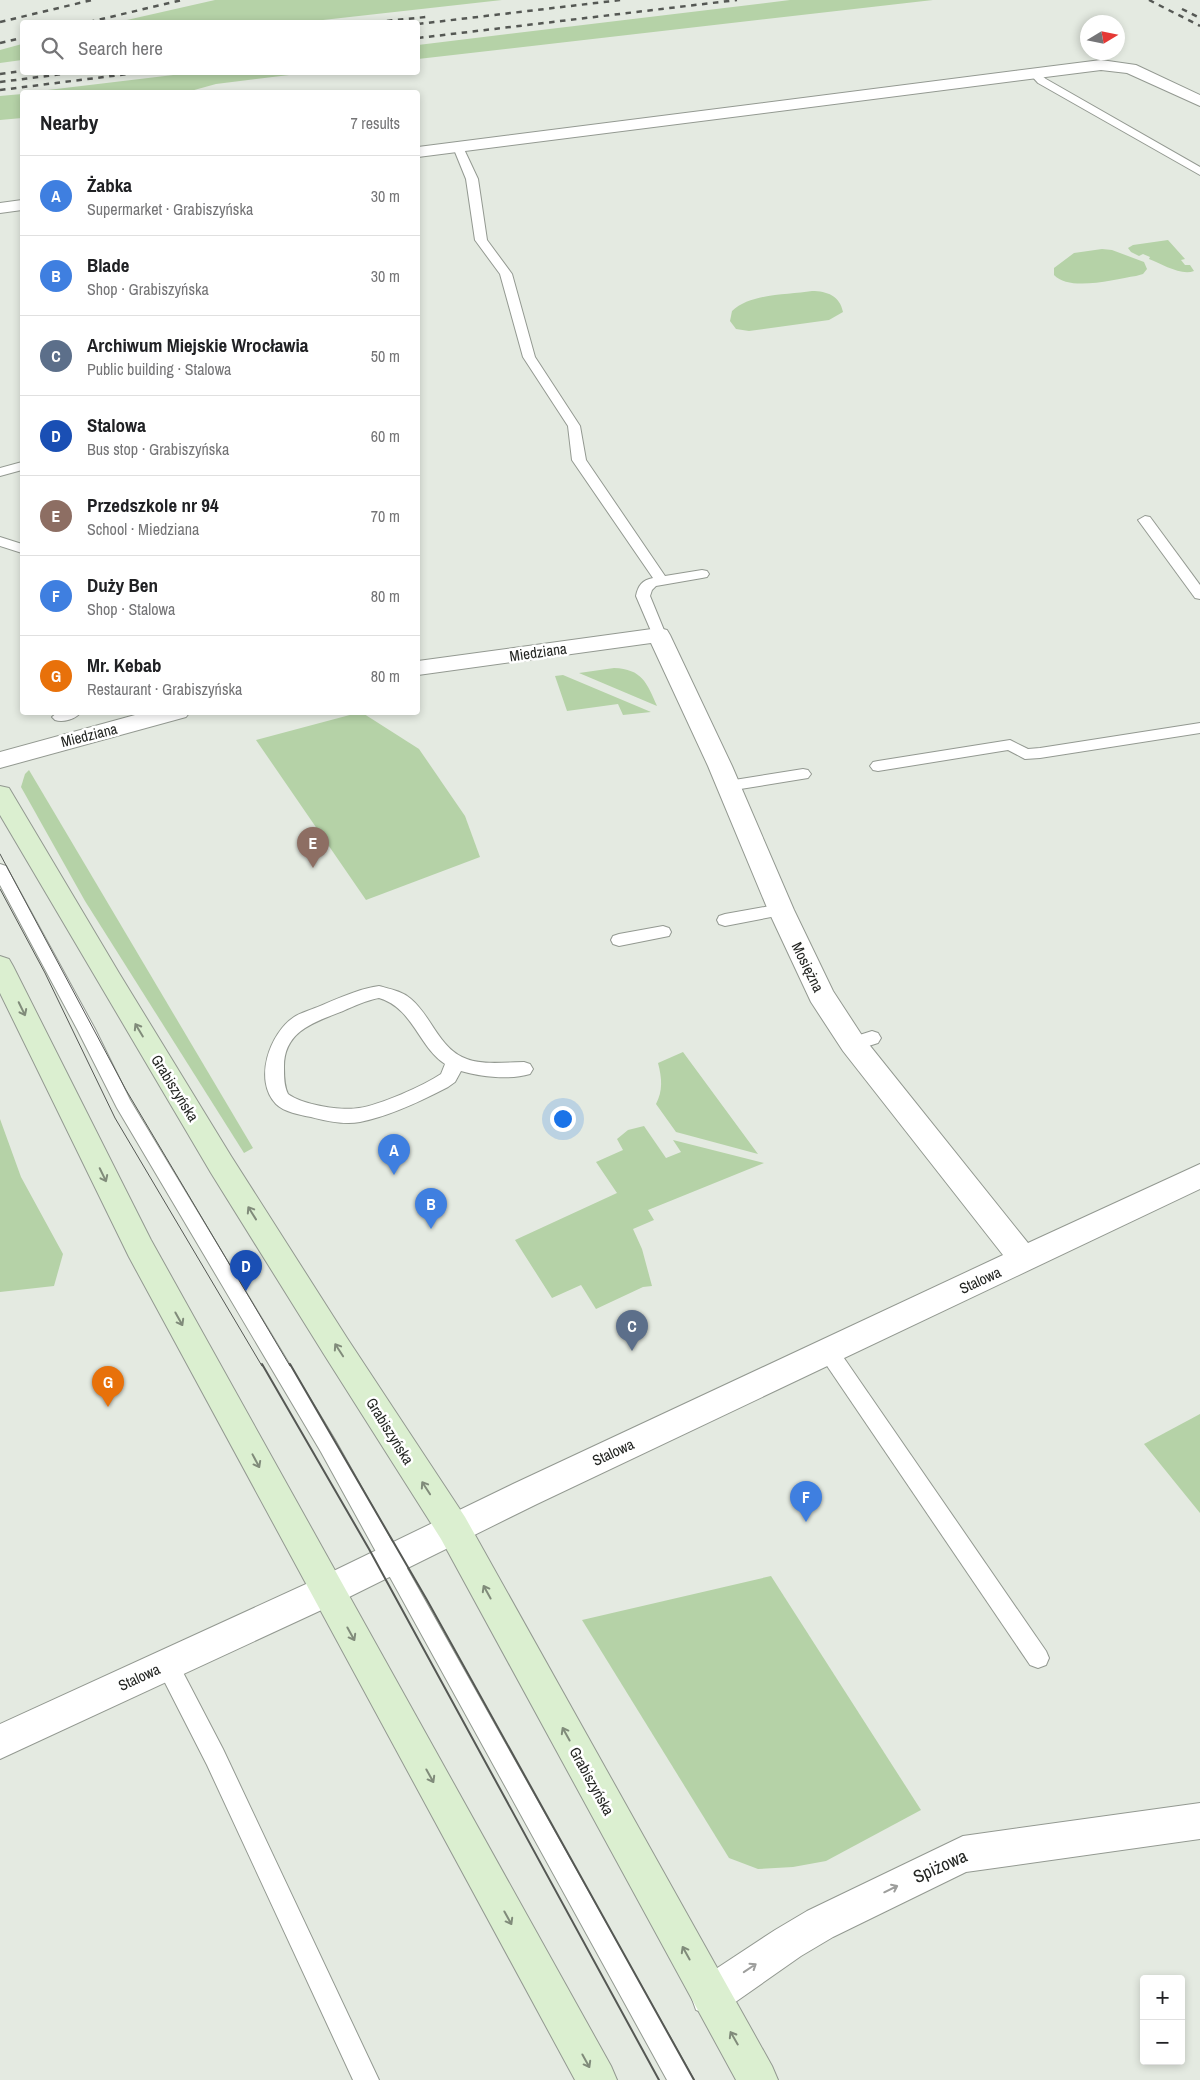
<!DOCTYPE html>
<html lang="en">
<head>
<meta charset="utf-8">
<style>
	body { margin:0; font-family:"Archivo Narrow",sans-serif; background:#f2f2f2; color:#202124 }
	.controls { position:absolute; right:15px; bottom:15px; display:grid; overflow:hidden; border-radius:5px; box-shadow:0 2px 8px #0003 }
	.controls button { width:45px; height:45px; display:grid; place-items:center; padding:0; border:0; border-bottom:1px solid #e0e0e0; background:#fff; color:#202124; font:25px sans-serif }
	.compass { position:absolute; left:1080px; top:15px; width:45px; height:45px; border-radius:50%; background:#fff; box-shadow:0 2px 8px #0003; rotate:80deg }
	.you { position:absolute; left:562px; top:1118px; width:18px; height:18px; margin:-12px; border:4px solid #fff; border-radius:50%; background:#1a73e8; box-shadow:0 0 0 8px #1a73e833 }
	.badge { display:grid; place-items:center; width:32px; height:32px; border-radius:50%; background:#0b8043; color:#fff; font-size:16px; font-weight:700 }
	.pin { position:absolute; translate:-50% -41px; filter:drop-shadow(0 1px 2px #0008) }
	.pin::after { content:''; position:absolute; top:26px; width:18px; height:15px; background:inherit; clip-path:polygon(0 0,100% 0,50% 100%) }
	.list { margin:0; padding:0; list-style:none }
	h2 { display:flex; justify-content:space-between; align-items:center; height:65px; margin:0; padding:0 20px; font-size:21px }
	h2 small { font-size:16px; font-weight:400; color:#757577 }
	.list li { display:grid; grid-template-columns:32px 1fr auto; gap:15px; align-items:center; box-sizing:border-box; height:80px; padding:0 20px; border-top:1px solid #e0e0e0 }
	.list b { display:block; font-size:19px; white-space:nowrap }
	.list p { margin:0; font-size:16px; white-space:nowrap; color:#757577 }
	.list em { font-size:16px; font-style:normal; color:#757577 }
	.icon { flex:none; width:28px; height:28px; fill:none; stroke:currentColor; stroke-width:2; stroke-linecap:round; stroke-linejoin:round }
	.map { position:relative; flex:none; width:1200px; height:2080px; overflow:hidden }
	.search { position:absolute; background:#fff; box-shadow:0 2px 8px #0003; left:20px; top:20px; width:400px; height:55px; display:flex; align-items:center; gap:12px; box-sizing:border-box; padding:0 18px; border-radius:5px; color:#757577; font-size:19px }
	.panel { position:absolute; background:#fff; box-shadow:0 2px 8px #0003; left:20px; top:90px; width:400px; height:625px; border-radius:5px }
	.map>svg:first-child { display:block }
	.green { fill:#b5d2a7 }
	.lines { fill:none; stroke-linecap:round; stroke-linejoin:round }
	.lane-casing { stroke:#939991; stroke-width:2 }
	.street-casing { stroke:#939991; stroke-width:2 }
	.secondary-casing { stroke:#939991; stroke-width:2 }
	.lane { fill:#fff; fill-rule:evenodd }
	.street { fill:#fff; fill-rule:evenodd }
	.secondary { fill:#dbefd0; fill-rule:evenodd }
	.tram-far1 { stroke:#555854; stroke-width:1 }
	.tram { stroke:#555854; stroke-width:2 }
	.rail { stroke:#555854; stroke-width:2.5; stroke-dasharray:5.5 5.5; stroke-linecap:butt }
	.oneway { stroke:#808b7a }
	.oneway2 { stroke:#9d9e9c }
	.labels { text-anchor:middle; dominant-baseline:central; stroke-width:5; stroke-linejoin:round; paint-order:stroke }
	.street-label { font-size:15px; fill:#252724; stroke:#fff }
	.near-street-label { font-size:18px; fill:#252724; stroke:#fff }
</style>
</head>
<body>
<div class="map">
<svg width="1200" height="2080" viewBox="0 0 1200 2080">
	<rect width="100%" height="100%" fill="#e4eae1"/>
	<g class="green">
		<path d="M 215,0 L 502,0 L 305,22 L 118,22 Z"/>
		<path d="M 790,0 L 933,0 L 418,59 L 418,45 Z"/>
		<path d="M 22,44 L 22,60 L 0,63 L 0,50 Z"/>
		<path d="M 190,73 L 306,73 L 216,84 L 187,92 L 31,92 Z"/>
		<path d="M 22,94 L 22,118 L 0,120 L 0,96 Z"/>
		<path d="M 1168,240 L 1185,259 L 1181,260 L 1185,265 L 1190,265 L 1194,271 C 1181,276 1162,264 1149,259 L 1150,257 L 1143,254 L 1139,256 L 1131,252 L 1128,248 L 1133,245 Z"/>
		<path d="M 1102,249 L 1112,250 L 1144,262 L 1147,269 L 1143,274 L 1136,276 C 1115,279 1070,292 1054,275 L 1054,268 L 1074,253 Z"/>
		<path d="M 812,291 C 827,291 840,296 843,312 L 829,320 L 749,331 L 736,329 L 730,321 L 732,311 C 751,293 788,295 812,291 Z"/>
		<path d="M 614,668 C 642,669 647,683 657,706 L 579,673 Z"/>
		<path d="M 563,675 L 651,712 L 623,715 L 618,704 L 567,711 L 555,676 Z"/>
		<path d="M 361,712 L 419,749 L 465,816 L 480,857 L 366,900 L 256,740 Z"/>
		<path d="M 29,770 L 253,1148 L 244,1153 L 85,901 L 21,787 L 25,774 Z"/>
		<path d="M 683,1052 L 758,1154 L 676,1132 L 656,1104 C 663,1091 662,1078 658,1063 Z"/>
		<path d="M 0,1119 L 21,1177 L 63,1254 L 54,1286 L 0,1292 Z"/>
		<path d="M 644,1126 L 666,1158 L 681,1152 L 673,1140 L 764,1163 L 648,1210 L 654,1220 L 633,1229 L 642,1249 L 652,1286 L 643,1287 L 596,1309 L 581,1285 L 552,1298 L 515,1240 L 617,1193 L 596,1162 L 623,1150 L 617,1139 L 628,1130 Z"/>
		<path d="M 1200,1414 L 1200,1513 L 1144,1444 Z"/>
		<path d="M 771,1576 L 921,1810 L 826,1861 L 793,1867 L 758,1869 L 729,1858 L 582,1620 Z"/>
	</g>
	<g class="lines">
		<defs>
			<g id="lane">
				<path d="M 1034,70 L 1046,79 L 1200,167 L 1200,175 L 1038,83 L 1029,73 Z"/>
				<path d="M 458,144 L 463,147 L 478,179 L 487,240 L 512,274 L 535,357 L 580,426 L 586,460 L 665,576 L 702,570 L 707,571 L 709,574 L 707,577 L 702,578 L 656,586 L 652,590 L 650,596 L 666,635 L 664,638 L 654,638 L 636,596 C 638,586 642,580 653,578 L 572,460 L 568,426 L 523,357 L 500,274 L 475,240 L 466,179 L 453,147 Z"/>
				<path d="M 22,462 L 22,470 L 0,476 L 0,468 Z"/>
				<path d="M 1145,516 L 1150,517 L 1200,585 L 1200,599 L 1195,598 L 1138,520 Z"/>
				<path d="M 0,537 L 22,544 L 22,553 L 0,546 Z"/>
				<path d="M 58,712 L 81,712 C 76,719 63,723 55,720 L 52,717 Z"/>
				<path d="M 1200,723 L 1200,733 L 1040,758 L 1025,759 L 1008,750 L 878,771 L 873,770 L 870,766 L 873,762 L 878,761 L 1010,740 L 1028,749 L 1040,748 Z"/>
				<path d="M 803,769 L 808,770 L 811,774 L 808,778 L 728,791 L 722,790 L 720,786 L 722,782 L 728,781 Z"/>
				<path d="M 0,864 L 6,866 L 8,870 L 95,1029 L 130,1100 L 335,1440 L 694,2080 L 667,2080 L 321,1452 L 117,1108 L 77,1029 L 0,885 Z"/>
				<path d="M 781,904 L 787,906 L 789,910 L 787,914 L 725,926 L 719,924 L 717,920 L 719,916 L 725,914 Z"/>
				<path d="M 663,926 L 669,928 L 671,932 L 669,936 L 619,946 L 613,944 L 611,940 L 613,936 L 619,934 Z"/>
				<path d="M 379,986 C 390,989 402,991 411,999 C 431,1016 438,1045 462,1057 C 480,1066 505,1062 524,1062 L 530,1064 L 533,1069 L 530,1074 C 510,1080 481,1077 461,1071 L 455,1082 L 448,1087 C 421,1101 390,1116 360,1122 C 345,1125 326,1121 311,1117 C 300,1115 284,1112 276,1104 C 253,1080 270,1033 294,1017 C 300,1013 308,1011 315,1008 C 335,1000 357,989 379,986 ZM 379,998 C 413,1008 418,1046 445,1064 L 441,1074 C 423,1086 380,1105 359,1108 C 341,1111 303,1105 288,1094 C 284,1086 284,1077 284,1068 C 283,1031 315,1022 343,1011 C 354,1006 367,1000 379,998 Z"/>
				<path d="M 872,1031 L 878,1033 L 881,1038 L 878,1043 L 853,1051 L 847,1049 L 844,1044 L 847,1039 Z"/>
				<path d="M 828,1343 L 835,1345 L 1046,1651 L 1049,1658 L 1046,1665 L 1038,1668 L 1030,1665 L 821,1357 L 818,1351 L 821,1345 Z"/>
				<path d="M 167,1653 L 175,1657 L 223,1749 L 379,2080 L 353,2080 L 207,1765 L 159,1671 L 156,1664 L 159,1657 Z"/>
			</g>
			<g id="street">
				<path d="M 1101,60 L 1136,65 L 1200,95 L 1200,106 L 1127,73 L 1101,70 L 418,157 L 418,147 Z"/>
				<path d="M 22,200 L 22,210 L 0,213 L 0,203 Z"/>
				<path d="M 659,628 L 667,630 L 670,635 L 732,766 L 794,910 L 833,991 L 863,1037 L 1028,1243 L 1200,1164 L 1200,1189 L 537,1504 L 341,1601 L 0,1759 L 0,1724 L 317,1579 L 513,1484 L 1003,1255 L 843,1051 L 811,1002 L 768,910 L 708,766 L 651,643 L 418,675 L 418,661 Z"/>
				<path d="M 146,712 L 190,712 L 186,717 L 0,768 L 0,752 Z"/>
				<path d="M 1200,1803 L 1200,1839 L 966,1872 L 833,1937 L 801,1956 L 724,2010 L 710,2015 L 696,2010 L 691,1996 L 696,1982 L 775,1930 L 807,1911 L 963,1836 Z"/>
			</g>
			<g id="secondary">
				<path d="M 0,786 L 9,788 L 119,973 L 231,1156 L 347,1338 L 465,1517 L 772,2066 L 778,2080 L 736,2080 L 441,1539 L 325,1356 L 211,1173 L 0,815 Z"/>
				<path d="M 0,956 L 9,959 L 13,966 L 151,1240 L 611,2066 L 617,2080 L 575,2080 L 129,1257 L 0,993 Z"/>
			</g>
		</defs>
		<use href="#lane" class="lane-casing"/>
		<use href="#street" class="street-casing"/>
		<use href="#secondary" class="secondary-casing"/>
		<use href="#lane" class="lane"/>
		<use href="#street" class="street"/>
		<use href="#secondary" class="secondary"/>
		<g class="tram-far1">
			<path d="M 0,854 L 126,1090 L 290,1366"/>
			<path d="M 0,889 L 45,973 L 115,1118 L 262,1366"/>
		</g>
		<g class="tram">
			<path d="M 262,1364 L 369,1549 L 659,2080"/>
			<path d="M 290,1364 L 427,1600 L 694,2080"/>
		</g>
		<g class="rail">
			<path d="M 1149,0 L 1200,26"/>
			<path d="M 1182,9 L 1200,18"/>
			<path d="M 0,22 L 92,0"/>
			<path d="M 89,22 L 182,0"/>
			<path d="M 376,22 L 426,17"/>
			<path d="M 418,24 L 621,0"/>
			<path d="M 418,38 L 737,0"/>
			<path d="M 0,43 L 22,38"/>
			<path d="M 0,74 L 22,71"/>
			<path d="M 0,82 L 78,72"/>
			<path d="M 0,90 L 144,72"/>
		</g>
	</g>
	<defs><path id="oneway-shaft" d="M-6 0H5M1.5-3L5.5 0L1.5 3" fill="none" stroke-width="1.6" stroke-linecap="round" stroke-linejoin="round" transform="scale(1.25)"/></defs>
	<g class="oneway">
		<use href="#oneway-shaft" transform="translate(22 1009) rotate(64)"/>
		<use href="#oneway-shaft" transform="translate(139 1030) rotate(-121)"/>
		<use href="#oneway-shaft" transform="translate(103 1175) rotate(64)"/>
		<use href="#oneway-shaft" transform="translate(252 1213) rotate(-122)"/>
		<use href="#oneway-shaft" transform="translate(179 1319) rotate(61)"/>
		<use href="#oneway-shaft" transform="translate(339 1350) rotate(-123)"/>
		<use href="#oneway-shaft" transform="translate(256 1461) rotate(62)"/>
		<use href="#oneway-shaft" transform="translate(426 1488) rotate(-123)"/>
		<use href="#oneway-shaft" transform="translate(487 1592) rotate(-119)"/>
		<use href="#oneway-shaft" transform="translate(351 1634) rotate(61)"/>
		<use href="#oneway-shaft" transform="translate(566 1734) rotate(-119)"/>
		<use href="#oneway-shaft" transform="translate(430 1776) rotate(61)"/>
		<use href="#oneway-shaft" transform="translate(508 1918) rotate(61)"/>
		<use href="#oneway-shaft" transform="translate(686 1953) rotate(-119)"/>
		<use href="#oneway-shaft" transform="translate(734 2038) rotate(-120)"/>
		<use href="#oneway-shaft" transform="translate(586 2061) rotate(61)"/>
	</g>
	<g class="oneway2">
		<use href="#oneway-shaft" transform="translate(891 1889) rotate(-26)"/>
		<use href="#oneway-shaft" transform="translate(750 1968) rotate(-34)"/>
	</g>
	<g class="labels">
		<g class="street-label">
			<text transform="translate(538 652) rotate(-8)">Miedziana</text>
			<text transform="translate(89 735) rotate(-14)">Miedziana</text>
			<text transform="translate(808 967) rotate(64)">Mosiężna</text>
			<text transform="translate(175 1088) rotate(58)">Grabiszyńska</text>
			<text transform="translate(980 1280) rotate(-25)">Stalowa</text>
			<text transform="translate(390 1431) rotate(58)">Grabiszyńska</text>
			<text transform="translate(613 1452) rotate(-25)">Stalowa</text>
			<text transform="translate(139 1677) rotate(-25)">Stalowa</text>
			<text transform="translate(592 1781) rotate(61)">Grabiszyńska</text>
		</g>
		<g class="near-street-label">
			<text transform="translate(940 1866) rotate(-24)">Spiżowa</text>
		</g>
	</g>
</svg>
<div class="controls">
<button>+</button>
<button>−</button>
</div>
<svg class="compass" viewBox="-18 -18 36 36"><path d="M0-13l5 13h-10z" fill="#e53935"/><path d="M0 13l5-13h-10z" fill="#757577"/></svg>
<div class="you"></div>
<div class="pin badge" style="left:394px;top:1175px;background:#3f7fe0">A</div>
<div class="pin badge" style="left:431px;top:1229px;background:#3f7fe0">B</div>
<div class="pin badge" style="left:632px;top:1351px;background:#5c6f8a">C</div>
<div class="pin badge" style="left:246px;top:1291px;background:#1a4fb4">D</div>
<div class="pin badge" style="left:313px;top:868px;background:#8d6e63">E</div>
<div class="pin badge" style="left:806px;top:1522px;background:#3f7fe0">F</div>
<div class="pin badge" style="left:108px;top:1407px;background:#e8710a">G</div>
<div class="search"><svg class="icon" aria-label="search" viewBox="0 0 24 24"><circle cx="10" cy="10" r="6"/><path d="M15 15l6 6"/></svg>Search here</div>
<section class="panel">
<h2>Nearby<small>7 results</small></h2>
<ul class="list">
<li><span class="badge" style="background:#3f7fe0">A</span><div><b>Żabka</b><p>Supermarket · Grabiszyńska</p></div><em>30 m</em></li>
<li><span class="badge" style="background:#3f7fe0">B</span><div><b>Blade</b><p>Shop · Grabiszyńska</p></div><em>30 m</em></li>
<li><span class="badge" style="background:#5c6f8a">C</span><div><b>Archiwum Miejskie Wrocławia</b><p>Public building · Stalowa</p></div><em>50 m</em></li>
<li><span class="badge" style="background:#1a4fb4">D</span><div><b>Stalowa</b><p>Bus stop · Grabiszyńska</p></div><em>60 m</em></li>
<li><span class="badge" style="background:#8d6e63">E</span><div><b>Przedszkole nr 94</b><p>School · Miedziana</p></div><em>70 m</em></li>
<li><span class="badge" style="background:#3f7fe0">F</span><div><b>Duży Ben</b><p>Shop · Stalowa</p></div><em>80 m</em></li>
<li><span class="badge" style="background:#e8710a">G</span><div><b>Mr. Kebab</b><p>Restaurant · Grabiszyńska</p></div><em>80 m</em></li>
</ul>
</section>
</div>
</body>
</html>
